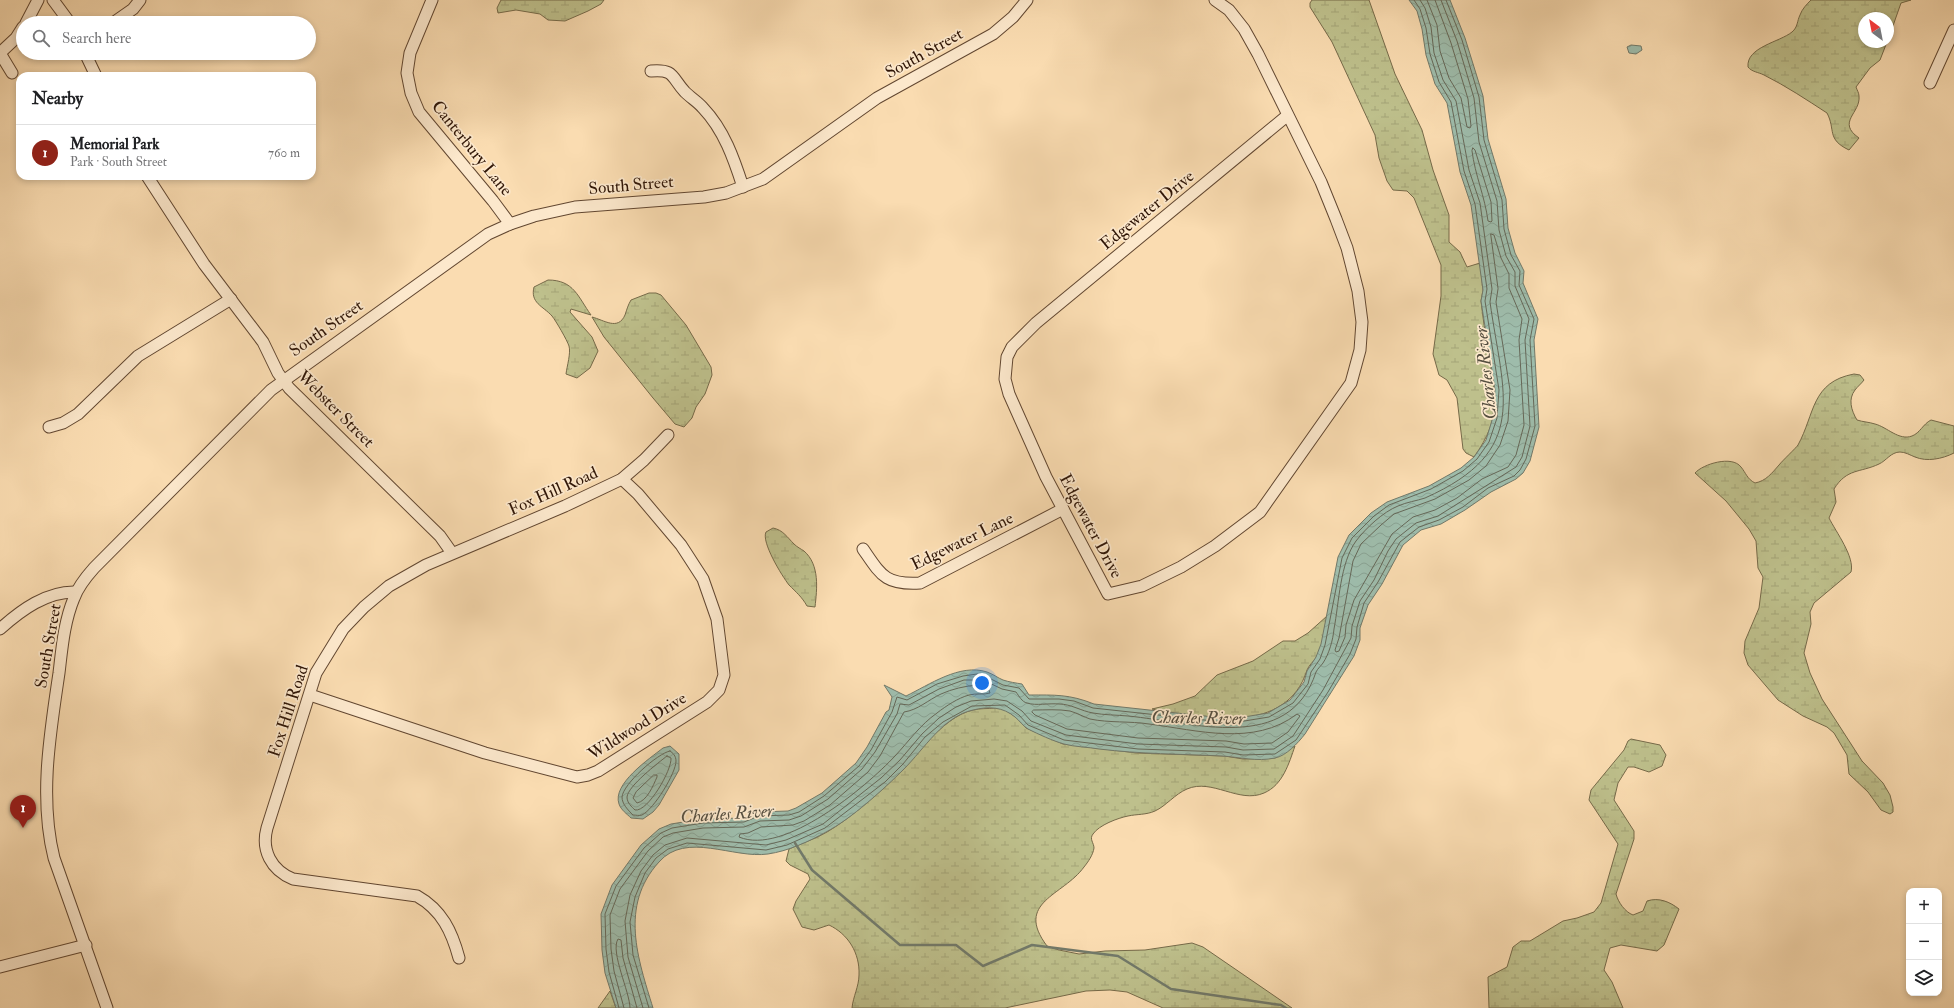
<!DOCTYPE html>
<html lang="en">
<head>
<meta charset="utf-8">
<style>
	body { margin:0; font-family:"IM FELL Double Pica",serif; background:#f2f2f2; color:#202124 }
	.controls { position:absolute; right:12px; bottom:12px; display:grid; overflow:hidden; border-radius:8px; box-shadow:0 2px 6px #0003 }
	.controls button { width:36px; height:36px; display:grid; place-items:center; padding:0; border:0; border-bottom:1px solid #e0e0e0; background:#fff; color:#202124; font:20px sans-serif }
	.compass { position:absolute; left:1858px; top:12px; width:36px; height:36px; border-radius:50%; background:#fff; box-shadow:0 2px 6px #0003; rotate:328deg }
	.you { position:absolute; left:982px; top:683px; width:14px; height:14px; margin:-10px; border:3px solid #fff; border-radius:50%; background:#1a73e8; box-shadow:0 0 0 6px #1a73e833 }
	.badge { display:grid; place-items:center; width:26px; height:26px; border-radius:50%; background:#8f2418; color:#fff; font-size:13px; font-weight:700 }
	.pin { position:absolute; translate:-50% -33px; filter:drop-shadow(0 1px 2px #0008) }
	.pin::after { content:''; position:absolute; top:21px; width:14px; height:12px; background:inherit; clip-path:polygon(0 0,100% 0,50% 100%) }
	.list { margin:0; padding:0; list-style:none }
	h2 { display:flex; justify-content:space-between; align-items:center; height:52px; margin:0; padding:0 16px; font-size:17px }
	h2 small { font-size:13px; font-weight:400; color:#757577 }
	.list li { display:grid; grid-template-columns:26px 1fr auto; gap:12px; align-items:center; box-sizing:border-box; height:56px; padding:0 16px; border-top:1px solid #e0e0e0 }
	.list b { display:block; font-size:15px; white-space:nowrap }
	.list p { margin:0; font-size:13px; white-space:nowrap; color:#757577 }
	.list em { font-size:13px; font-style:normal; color:#757577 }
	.icon { flex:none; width:22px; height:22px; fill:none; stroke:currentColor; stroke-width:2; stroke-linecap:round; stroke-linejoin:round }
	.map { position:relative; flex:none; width:1954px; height:1008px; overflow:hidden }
	.search { position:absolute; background:#fff; box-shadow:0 2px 6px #0003; left:16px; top:16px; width:300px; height:44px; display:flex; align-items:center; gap:10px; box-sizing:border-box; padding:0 14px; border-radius:22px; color:#757577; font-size:15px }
	.panel { position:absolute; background:#fff; box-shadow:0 2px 6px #0003; left:16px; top:72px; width:300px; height:108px; border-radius:12px }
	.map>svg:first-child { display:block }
	.wetland { fill:url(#wetland-marsh); stroke:#766a49 }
	.water { fill:url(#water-waves); stroke:#727969 }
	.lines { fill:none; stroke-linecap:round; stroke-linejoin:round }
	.shore { stroke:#666858; stroke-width:1 }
	.stream { stroke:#727969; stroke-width:2.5 }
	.minor-casing { stroke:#624731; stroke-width:13 }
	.minor { stroke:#fce8cc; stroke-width:11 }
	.labels { text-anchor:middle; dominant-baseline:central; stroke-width:3.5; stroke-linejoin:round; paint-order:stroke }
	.street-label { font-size:17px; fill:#2f1506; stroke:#fce8cc }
	.water-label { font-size:18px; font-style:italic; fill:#564f40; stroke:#fce8cc }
</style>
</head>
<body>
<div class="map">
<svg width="1954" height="1008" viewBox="0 0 1954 1008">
	<defs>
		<pattern id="wetland-marsh" width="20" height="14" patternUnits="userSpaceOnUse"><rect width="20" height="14" fill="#bec08c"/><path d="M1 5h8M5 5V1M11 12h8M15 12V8" fill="none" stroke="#a4a477"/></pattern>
		<pattern id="water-waves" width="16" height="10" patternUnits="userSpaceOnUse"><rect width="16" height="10" fill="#9ebcab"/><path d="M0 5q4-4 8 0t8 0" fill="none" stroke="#88a192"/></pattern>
	</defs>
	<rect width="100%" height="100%" fill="#fadcb1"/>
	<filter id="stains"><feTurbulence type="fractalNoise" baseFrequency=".005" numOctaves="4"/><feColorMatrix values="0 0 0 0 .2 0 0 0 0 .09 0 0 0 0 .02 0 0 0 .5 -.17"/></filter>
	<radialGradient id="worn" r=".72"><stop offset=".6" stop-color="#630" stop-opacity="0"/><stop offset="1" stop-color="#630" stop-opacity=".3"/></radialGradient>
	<g class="wetland">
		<path d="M 501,0 L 604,0 L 601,4 L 588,11 L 565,21 L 548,20 L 540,14 L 516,10 L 498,13 L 497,8 Z"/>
		<path d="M 1312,0 L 1369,0 L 1395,74 L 1422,130 L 1433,170 L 1449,215 L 1449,242 L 1460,252 L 1467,267 L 1480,263 L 1483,290 L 1481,301 C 1483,317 1485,334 1488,350 C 1495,396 1503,416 1474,457 L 1466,453 L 1463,449 L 1457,398 L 1447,380 L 1439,375 L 1433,354 L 1441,296 L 1441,265 L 1414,198 L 1407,191 L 1393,190 L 1387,181 L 1379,158 L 1375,135 L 1332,42 L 1310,7 L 1310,3 Z"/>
		<path d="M 1811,0 L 1911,0 L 1901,3 L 1888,40 L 1888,18 L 1864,18 L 1864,42 L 1887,42 L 1880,60 L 1870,68 L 1856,87 C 1857,90 1859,93 1859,96 C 1861,113 1836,122 1859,138 L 1849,150 C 1826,139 1836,130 1827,113 C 1807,100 1786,86 1764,75 C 1758,72 1752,72 1748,67 C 1746,47 1780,42 1792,32 C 1798,27 1797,21 1800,15 C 1802,9 1807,4 1811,0 Z"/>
		<path d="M 548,280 C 574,280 578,297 591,315 L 571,309 L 570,312 L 592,337 L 598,351 L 590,368 L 577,378 L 566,374 C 567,366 571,353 569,346 C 567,340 556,321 552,316 C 543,306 530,303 534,287 Z"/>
		<path d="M 649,293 L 656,293 L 661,295 L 686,325 L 711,367 L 712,375 L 705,394 L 696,407 L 692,418 L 684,427 L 675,424 L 653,398 L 604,337 L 592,317 C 604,320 618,331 625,315 C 627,309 628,305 631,300 Z"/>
		<path d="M 1854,374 L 1860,375 L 1864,380 C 1861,384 1858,386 1855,390 C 1848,399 1851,410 1857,420 C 1863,422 1869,422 1875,424 C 1887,427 1899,441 1912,436 C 1920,433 1923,424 1931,420 L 1954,426 L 1954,453 C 1942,459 1927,462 1915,457 C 1910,455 1905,452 1900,452 C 1891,452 1886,461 1879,464 C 1860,473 1847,468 1834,489 L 1836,502 L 1829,518 C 1836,532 1855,557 1851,572 L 1814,603 L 1810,612 L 1811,624 L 1804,653 L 1810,673 L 1822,699 L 1862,761 L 1883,783 L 1890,795 L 1893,807 L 1893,812 L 1890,814 L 1881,810 L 1868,792 L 1849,774 L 1847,755 L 1834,733 L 1827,727 L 1803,716 L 1778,700 L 1748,665 L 1744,653 L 1745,641 L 1759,608 L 1763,577 L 1758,568 L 1756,541 L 1749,529 L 1726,501 L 1695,473 C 1703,464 1732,455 1741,467 C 1746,473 1747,479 1755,483 C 1766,481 1772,473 1779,465 C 1783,460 1796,448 1798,445 C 1815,414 1811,382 1854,374 Z"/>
		<path d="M 773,528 C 783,530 787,537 794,544 C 797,547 801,549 804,551 C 820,565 817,589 815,607 L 807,606 C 802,597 796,592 789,585 C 782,576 761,542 766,532 Z"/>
		<path d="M 1327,616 C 1325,630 1323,646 1316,658 C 1313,662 1309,665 1307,670 C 1287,735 1203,720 1152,709 L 1173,704 L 1195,696 L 1217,675 L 1253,661 L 1283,641 L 1295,641 L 1308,633 Z"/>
		<path d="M 994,708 L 1004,709 L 1017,718 L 1026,728 L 1063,744 L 1137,753 L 1225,756 L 1243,759 L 1275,758 L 1295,746 C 1289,763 1283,785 1264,793 C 1239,804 1212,778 1187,789 C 1175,794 1166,806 1155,811 C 1146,815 1137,814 1128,816 C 1118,818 1099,825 1093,834 C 1089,839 1094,843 1094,848 C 1093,855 1088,862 1084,867 C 1063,896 1014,902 1047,946 L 1059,950 L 1079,954 L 1105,951 L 1145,950 L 1192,943 L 1203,947 L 1292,1008 L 1163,1008 L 1127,992 L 1110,990 L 1086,991 L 1005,1008 L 852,1008 C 853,997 859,986 859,975 C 860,953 848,934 829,925 L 814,930 L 802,927 L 793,909 L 796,901 L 810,879 L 808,874 L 790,865 L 786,861 L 789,849 C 801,843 816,839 827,832 C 849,819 869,801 887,785 C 911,763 941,717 973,710 C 980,708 988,709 994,708 Z"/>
		<path d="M 1631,739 L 1660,745 L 1666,755 L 1662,766 L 1649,772 L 1634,767 L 1628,767 L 1618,783 L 1614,800 L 1634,831 L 1634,839 L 1616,894 C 1618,902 1625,912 1633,915 L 1643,911 L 1647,901 C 1659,897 1670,902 1679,909 L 1664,945 L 1657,951 L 1621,945 L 1610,948 L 1604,970 L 1612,982 L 1623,1008 L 1489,1008 L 1488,977 L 1507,967 L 1513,947 L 1521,941 L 1530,941 L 1563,921 L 1577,918 L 1594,912 L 1601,903 L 1618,844 L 1589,800 L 1591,790 L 1624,750 L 1628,741 Z"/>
		<path d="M 610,991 L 616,1008 L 598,1008 Z"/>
	</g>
	<g class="water">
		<path d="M 1409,0 L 1450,0 L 1465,38 L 1483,96 L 1488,139 L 1506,199 L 1508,228 L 1515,253 L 1524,271 L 1523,283 L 1538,319 L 1534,340 L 1539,427 L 1530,461 L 1523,473 L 1516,479 L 1491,492 L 1465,510 L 1441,524 L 1421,530 L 1403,545 L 1382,584 L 1368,605 L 1360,628 L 1360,640 L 1354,656 L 1305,734 C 1298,743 1286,756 1275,758 C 1257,762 1239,757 1222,756 C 1181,754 1140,754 1099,749 C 1088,747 1075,747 1064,744 C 1053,741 1038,734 1028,729 C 1023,726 1019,720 1015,717 C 1003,707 989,706 973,710 C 944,716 924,749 904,769 C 884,789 851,819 826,832 C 808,842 788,851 768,854 C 733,859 686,831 659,862 C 619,906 638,959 653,1008 L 616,1008 L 605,973 L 602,950 L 601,914 L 612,885 L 641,845 L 659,829 L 671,824 L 702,819 L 744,818 L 758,812 L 788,811 L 796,808 L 822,793 L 856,763 L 867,747 L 886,712 L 889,710 L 892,697 L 884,685 L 906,696 C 929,685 960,663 987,672 C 993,674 998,678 1003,680 C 1009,682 1016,683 1022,684 L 1029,695 C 1055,695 1069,694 1094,704 L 1232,719 L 1268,713 L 1290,700 L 1304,682 L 1307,671 L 1316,657 L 1321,644 L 1338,557 L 1349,535 L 1371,513 L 1387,502 L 1429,486 L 1461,468 L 1474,457 L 1486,440 L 1493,417 L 1495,390 L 1481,301 L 1483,290 L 1471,205 L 1460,172 L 1447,103 L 1435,84 L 1426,55 L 1422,29 L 1417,11 Z"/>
		<path d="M 1631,45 L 1641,46 L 1642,50 L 1636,54 L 1629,53 L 1627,47 Z"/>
		<path d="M 670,746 L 679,754 L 679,770 L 659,805 L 653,812 L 643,819 L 631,818 C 627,814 621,810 619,804 C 612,784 649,759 663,748 Z"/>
	</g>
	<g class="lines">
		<g class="shore">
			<path d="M 1427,0 L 1437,25 L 1440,51 L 1449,78 L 1461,98 L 1467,127 L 1470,128 L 1471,126 L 1468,99 L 1451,43 L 1435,0"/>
			<path d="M 1473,148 L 1475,150 L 1491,202 L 1492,221 L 1491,222 L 1488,221 C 1485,197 1475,175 1472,151 Z"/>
			<path d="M 1491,234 L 1494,235 L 1501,258 L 1509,274 L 1509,288 L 1522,319 L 1519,340 L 1524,425 L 1516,455 L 1508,467 L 1482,479 L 1457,498 L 1435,510 L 1413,517 L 1392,534 L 1354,600 L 1346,625 L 1345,637 L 1339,651 L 1336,652 L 1335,650 L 1339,638 L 1353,561 L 1361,544 L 1381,525 L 1394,514 L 1435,499 L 1469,480 L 1486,466 L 1500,445 L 1508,421 L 1510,390 L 1496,302 L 1498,289 Z"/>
			<path d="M 977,685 L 989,690 L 990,693 C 984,695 976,693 969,695 C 958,698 946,706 937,713 C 920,725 909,741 895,756 C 866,787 784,856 739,837 L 740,834 L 748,833 L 761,827 L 793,825 L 804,821 L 830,805 L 868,772 L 880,756 L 904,712 C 918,710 928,700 941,694 C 952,689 965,686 977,685 Z"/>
			<path d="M 1034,710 C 1046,710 1058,709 1070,711 C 1077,713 1084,717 1090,719 C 1109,723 1130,721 1149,724 C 1197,730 1254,747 1297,714 L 1300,716 L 1288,732 L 1272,743 L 1244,744 L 1226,741 L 1138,738 L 1067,729 L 1035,715 L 1032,712 Z"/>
			<path d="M 670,751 C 673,753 676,756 676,761 C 676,773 654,809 642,815 C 639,816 636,815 633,815 C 628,810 622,804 622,797 C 623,784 658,753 670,751 Z"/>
			<path d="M 667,756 L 671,758 C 672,770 648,812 635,810 C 632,807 627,803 627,797 C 628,786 658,763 667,756 Z"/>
			<path d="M 654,775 L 657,775 L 657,777 C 653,786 647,801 637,803 L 633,798 L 636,792 Z"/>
			<path d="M 619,1008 L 609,972 L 606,949 L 605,914 L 616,886 L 644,848 L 661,833 L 672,828 L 703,823 L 744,822 L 759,816 L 789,815 L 799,812 L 824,796 L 859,766 L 871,750 L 892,712 L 897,697 L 907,700 L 937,684 L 963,676 L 977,674 L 985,676 L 1003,685 L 1019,688 L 1029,699 L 1059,699 L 1074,701 L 1093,708 L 1232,723 L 1269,717 L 1293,703 L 1308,684 L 1311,672 L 1320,659 L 1325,645 L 1342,558 L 1352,538 L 1374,516 L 1389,505 L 1431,489 L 1463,471 L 1477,459 L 1489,442 L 1497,418 L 1499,390 L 1485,301 L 1487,289 L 1475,204 L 1464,171 L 1451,102 L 1439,82 L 1430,54 L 1426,28 L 1420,9 L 1414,0"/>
			<path d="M 624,1008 L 614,971 L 611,949 L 610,915 L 620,889 L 648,851 L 663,837 L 673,833 L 703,828 L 744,827 L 760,821 L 789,820 L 801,816 L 828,799 L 862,769 L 875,752 L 897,714 L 900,704 L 909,705 L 939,689 L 964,680 L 983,680 L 1002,689 L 1016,692 C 1019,696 1022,702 1027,703 C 1036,706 1049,703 1059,704 C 1071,704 1081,711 1093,713 C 1104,715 1117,715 1128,716 C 1192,722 1289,755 1316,672 C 1318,668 1321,666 1323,663 C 1329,654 1333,640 1334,629 C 1339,603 1340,563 1356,541 C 1366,528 1383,512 1398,506 C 1407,502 1416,501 1425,498 C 1531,451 1503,395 1490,302 L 1492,289 L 1480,203 L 1469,170 L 1456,101 L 1443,80 L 1434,53 L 1431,27 L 1425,8 L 1420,0"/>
			<path d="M 630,1008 C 630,992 610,952 618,939 L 621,940 L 623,958 L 637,1008"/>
			<path d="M 643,1008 L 628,957 L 625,921 L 630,895 L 641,871 L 653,855 L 665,845 L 687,838 L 766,845 L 786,840 L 823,824 L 881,778 L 900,760 L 922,734 L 939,718 L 956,707 L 971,701 L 994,699 L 1007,701 L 1022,711 L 1031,721 L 1066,735 L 1138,744 L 1226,747 L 1243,750 L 1274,749 L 1293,736 L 1323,690 L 1351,638 L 1352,626 L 1360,601 L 1374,580 L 1388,551 L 1396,539 L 1416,523 L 1438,516 L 1516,467 L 1522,457 L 1530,426 L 1525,340 L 1529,319 L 1515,286 L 1515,272 L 1506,256 L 1499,230 L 1497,201 L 1479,142 L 1474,98 L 1457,41 L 1441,0"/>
			<path d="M 649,1008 L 633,955 L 630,922 L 635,897 L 645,873 L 656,858 L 668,849 L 687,843 L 766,850 L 787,845 L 825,828 L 885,782 L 903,764 L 925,737 L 943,722 L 972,706 L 1005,705 L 1019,715 L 1028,725 L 1064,740 L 1138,749 L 1225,752 L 1243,755 L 1275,754 L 1296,740 L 1328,692 L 1350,654 L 1356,639 L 1357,627 L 1364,603 L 1378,582 L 1400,542 L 1419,527 L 1439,520 L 1463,507 L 1488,488 L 1514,476 L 1520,470 L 1526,459 L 1535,426 L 1530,340 L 1534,319 L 1519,285 L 1520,271 L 1511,255 L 1504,229 L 1502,200 L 1484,140 L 1479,97 L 1462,40 L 1446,0"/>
		</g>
		<path class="stream" d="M 795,843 L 812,870 L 900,945 L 956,945 L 983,966 L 1032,945 L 1118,956 L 1171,989 L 1281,1005 L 1286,1008"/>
		<defs>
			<g id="minor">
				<path d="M 53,0 L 70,23"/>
				<path d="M 432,0 L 410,53 L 407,73 L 411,93 L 419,112 L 493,201 L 510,224"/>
				<path d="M 1215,0 L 1229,10 L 1244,29 L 1258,54 L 1321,182 L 1336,219 L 1347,248 L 1358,291 L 1362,322 L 1360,350 L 1351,383 L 1260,512 L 1215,546 L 1181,567 L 1142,586 L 1108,594 L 1046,477 L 1009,394 L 1005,379 L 1007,357 L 1012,347 L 1036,323 L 1288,115"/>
				<path d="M 26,23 L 38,0"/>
				<path d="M 113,23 L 133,9 L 140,0"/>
				<path d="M 0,53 L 16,38 L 23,27"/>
				<path d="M 0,53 L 12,73"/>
				<path d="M 85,53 L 96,76"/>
				<path d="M 651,71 C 675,69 671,77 685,92 C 691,98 698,102 703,108 C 724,130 734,159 743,187"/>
				<path d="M 1930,83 L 1954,30"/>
				<path d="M 147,176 L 204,264 L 263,342 L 278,373 L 289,388 L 440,536 L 452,553"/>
				<path d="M 49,427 L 63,423 L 78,414 L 138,356 L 231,299"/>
				<path d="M 863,549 C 881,575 885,585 920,583 L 1063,509"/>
				<path d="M 0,629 C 21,610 47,591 76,592"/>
				<path d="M 310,695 L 485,753 L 577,777 L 588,775 L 598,771 L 707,702 L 719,690 L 724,675 L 717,619 L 703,579 L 681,545 L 638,494 L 622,479"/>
				<path d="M 459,958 C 452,932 442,910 417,896 L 293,879 C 271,870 261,850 267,828 L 316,673 L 343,629 L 364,607 L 389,586 L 426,565 L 565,506 L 622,479 L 644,460 L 668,435"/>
				<path d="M 0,967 L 86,945"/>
				<path d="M 107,1008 L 54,858 C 39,798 50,734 59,673 C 62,648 64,622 74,598 C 78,587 86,577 94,568 L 271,390 L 488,234 L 510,224 L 534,216 L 575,207 L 704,197 L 726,193 L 763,179 L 877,98 L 993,34 L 1013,17 L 1027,0"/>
			</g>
		</defs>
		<use href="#minor" class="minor-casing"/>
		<use href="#minor" class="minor"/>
	</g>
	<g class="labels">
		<g class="street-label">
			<text transform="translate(924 53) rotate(-29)">South Street</text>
			<text transform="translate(472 148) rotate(51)">Canterbury Lane</text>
			<text transform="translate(631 185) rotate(-5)">South Street</text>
			<text transform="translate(1147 210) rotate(-39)">Edgewater Drive</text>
			<text transform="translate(326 328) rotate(-35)">South Street</text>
			<text transform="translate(336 409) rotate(45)">Webster Street</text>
			<text transform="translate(553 491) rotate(-24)">Fox Hill Road</text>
			<text transform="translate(1091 526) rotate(62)">Edgewater Drive</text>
			<text transform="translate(962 541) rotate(-26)">Edgewater Lane</text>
			<text transform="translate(48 646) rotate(-80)">South Street</text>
			<text transform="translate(288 711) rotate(-72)">Fox Hill Road</text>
			<text transform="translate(637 726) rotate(-32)">Wildwood Drive</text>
		</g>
		<g class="water-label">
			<text transform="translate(1486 373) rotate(-96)">Charles River</text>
			<text transform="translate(1198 718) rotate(1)">Charles River</text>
			<text transform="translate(727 814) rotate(-4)">Charles River</text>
		</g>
	</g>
	<rect width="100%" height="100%" filter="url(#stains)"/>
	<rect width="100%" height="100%" fill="url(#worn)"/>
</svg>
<div class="controls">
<button>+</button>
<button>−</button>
<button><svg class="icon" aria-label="layers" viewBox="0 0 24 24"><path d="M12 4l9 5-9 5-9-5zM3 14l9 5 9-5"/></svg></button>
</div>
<svg class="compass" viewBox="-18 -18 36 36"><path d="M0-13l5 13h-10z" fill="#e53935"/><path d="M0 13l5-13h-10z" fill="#757577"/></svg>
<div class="you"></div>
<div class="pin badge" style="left:23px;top:828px">1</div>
<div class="search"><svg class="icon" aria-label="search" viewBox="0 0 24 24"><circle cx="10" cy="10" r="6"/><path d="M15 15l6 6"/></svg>Search here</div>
<section class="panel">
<h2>Nearby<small></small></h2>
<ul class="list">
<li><span class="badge">1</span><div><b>Memorial Park</b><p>Park · South Street</p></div><em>760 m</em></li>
</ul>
</section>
</div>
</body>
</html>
